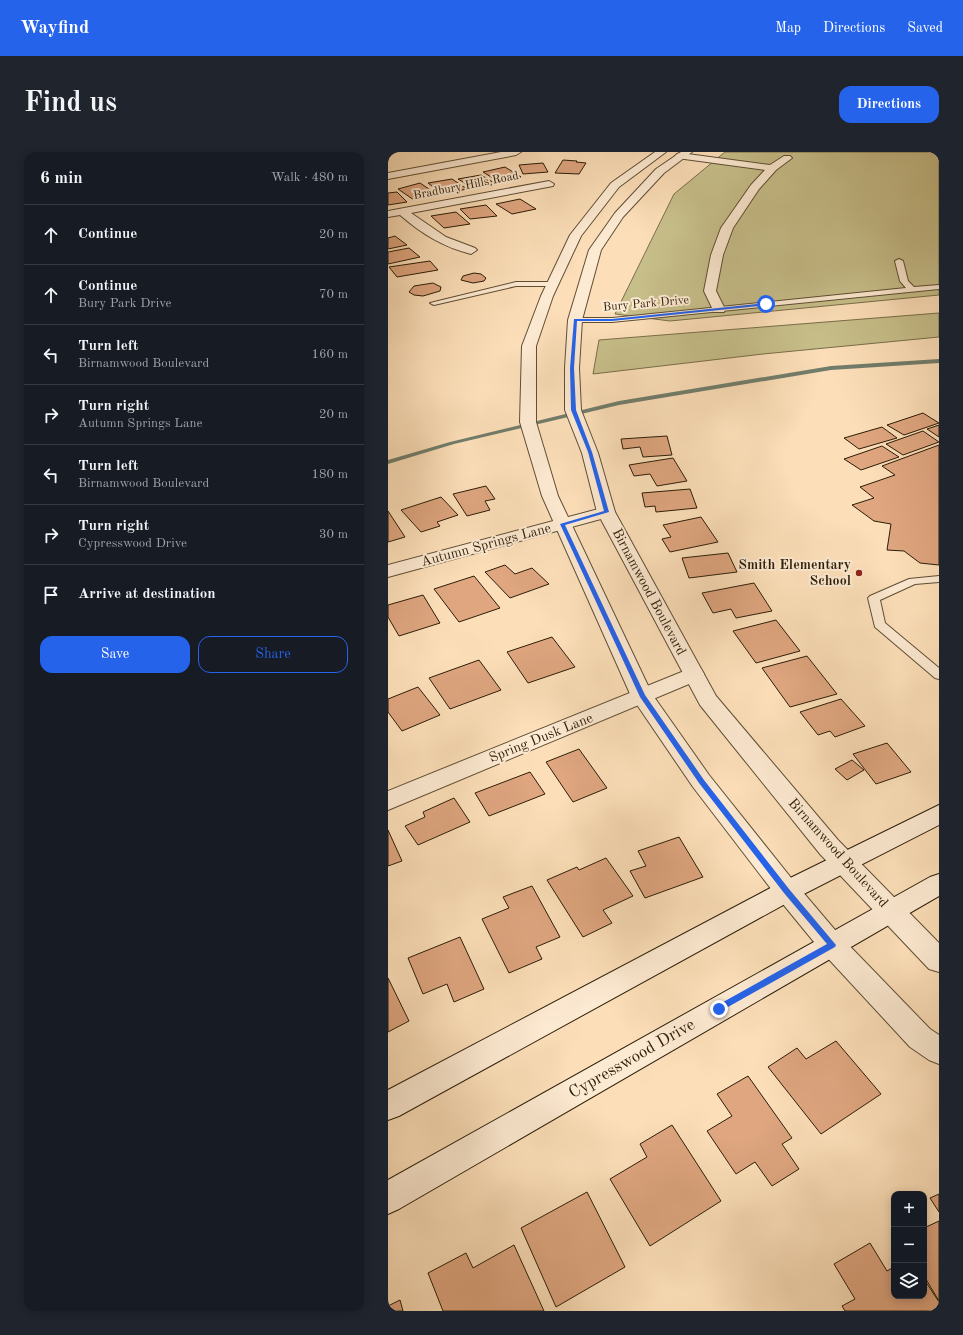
<!DOCTYPE html>
<html lang="en">
<head>
<meta charset="utf-8">
<style>
	body { margin:0; font-family:"Old Standard TT",serif; background:#20242c; color:#f1f3f6 }
	.controls { position:absolute; right:12px; bottom:12px; display:grid; overflow:hidden; border-radius:8px; box-shadow:0 2px 10px #0003 }
	.controls button { width:36px; height:36px; display:grid; place-items:center; padding:0; border:0; border-bottom:1px solid #363941; background:#171b24; color:#f1f3f6; font:20px sans-serif }
	.stop { position:absolute; width:12px; height:12px; margin:-9px; border:3px solid #2563eb; border-radius:50%; background:#fff }
	.stop.end { background:#2563eb; border-color:#fff; box-shadow:0 1px 4px #0008 }
	.list { margin:0; padding:0; list-style:none }
	h2 { display:flex; justify-content:space-between; align-items:center; height:52px; margin:0; padding:0 16px; font-size:17px }
	h2 small { font-size:13px; font-weight:400; color:#9ea1a6 }
	.list li { display:grid; grid-template-columns:26px 1fr auto; gap:12px; align-items:center; box-sizing:border-box; height:60px; padding:0 16px; border-top:1px solid #363941 }
	.list b { display:block; font-size:15px; white-space:nowrap }
	.list p { margin:0; font-size:13px; white-space:nowrap; color:#9ea1a6 }
	.list em { font-size:13px; font-style:normal; color:#9ea1a6 }
	.actions { display:flex; gap:8px; padding:12px 16px }
	.actions a { flex:1; padding:9px 0; border:1px solid #2563eb; border-radius:12px; text-align:center; font-size:14px; color:#2563eb }
	.actions .main { background:#2563eb; color:#fff }
	.icon { flex:none; width:22px; height:22px; fill:none; stroke:currentColor; stroke-width:2; stroke-linecap:round; stroke-linejoin:round }
	.map { position:relative; flex:none; width:551px; height:1159px; overflow:hidden; border-radius:12px }
	header { display:flex; align-items:center; gap:24px; box-sizing:border-box; height:56px; padding:0 20px; background:#2563eb; color:#fff }
	header strong { font-size:19px }
	nav { display:flex; gap:22px; margin-inline-start:auto; font-size:14px }
	.intro { display:flex; align-items:center; justify-content:space-between; box-sizing:border-box; height:96px; padding:0 24px }
	h1 { margin:0; font-size:28px }
	.button { padding:10px 18px; border-radius:12px; background:#2563eb; color:#fff; font-size:14px; font-weight:700 }
	main { display:flex; gap:24px; padding:0 24px }
	aside { flex:1; background:#171b24; border-radius:12px; box-shadow:0 2px 10px #0003 }
	.map>svg:first-child { display:block }
	.green { fill:#c7bf8a; stroke:#796e49 }
	.lines { fill:none; stroke-linecap:round; stroke-linejoin:round }
	.stream { fill:#717d6c; fill-rule:evenodd }
	.building { fill:#dfa680; stroke:#2b1d08 }
	.service-casing { stroke:#5f4e34; stroke-width:2 }
	.minor-casing { stroke:#5f4e34; stroke-width:2 }
	.tertiary-casing { stroke:#5f4e34; stroke-width:2 }
	.secondary-casing { stroke:#2b1d08; stroke-width:2 }
	.service { fill:#fdead2; fill-rule:evenodd }
	.minor { fill:#fdead2; fill-rule:evenodd }
	.tertiary { fill:#fdead2; fill-rule:evenodd }
	.secondary { fill:#fdead2; fill-rule:evenodd }
	.route { fill:#2563eb }
	.poi-dot { fill:#8f2418; stroke:#fdead2; stroke-width:1.5 }
	.labels { text-anchor:middle; dominant-baseline:central; stroke-width:4; stroke-linejoin:round; paint-order:stroke }
	.far-street-label { font-size:12px; fill:#2b1d08; stroke:#fdead2 }
	.street-label { font-size:14px; fill:#2b1d08; stroke:#fdead2 }
	.poi-label { font-size:14px; font-weight:bold; fill:#2b1d08; stroke:#fdead2; text-anchor:end }
	.near-street-label { font-size:17px; fill:#2b1d08; stroke:#fdead2 }
</style>
</head>
<body>
<header>
<strong>Wayfind</strong>
<nav><a>Map</a><a>Directions</a><a>Saved</a></nav>
</header>
<div class="intro"><h1>Find us</h1><a class="button">Directions</a></div>
<main>
<aside>
<h2>6 min<small>Walk · 480 m</small></h2>
<ul class="list">
<li><svg class="icon" aria-label="ahead" viewBox="0 0 24 24"><path d="M12 20V5M6 11l6-6 6 6"/></svg><div><b>Continue</b></div><em>20 m</em></li>
<li><svg class="icon" aria-label="ahead" viewBox="0 0 24 24"><path d="M12 20V5M6 11l6-6 6 6"/></svg><div><b>Continue</b><p>Bury Park Drive</p></div><em>70 m</em></li>
<li><svg class="icon" aria-label="left" viewBox="0 0 24 24"><path d="M17 20v-9H6M10 6l-5 5 5 5"/></svg><div><b>Turn left</b><p>Birnamwood Boulevard</p></div><em>160 m</em></li>
<li><svg class="icon" aria-label="right" viewBox="0 0 24 24"><path d="M7 20v-9h11M14 6l5 5-5 5"/></svg><div><b>Turn right</b><p>Autumn Springs Lane</p></div><em>20 m</em></li>
<li><svg class="icon" aria-label="left" viewBox="0 0 24 24"><path d="M17 20v-9H6M10 6l-5 5 5 5"/></svg><div><b>Turn left</b><p>Birnamwood Boulevard</p></div><em>180 m</em></li>
<li><svg class="icon" aria-label="right" viewBox="0 0 24 24"><path d="M7 20v-9h11M14 6l5 5-5 5"/></svg><div><b>Turn right</b><p>Cypresswood Drive</p></div><em>30 m</em></li>
<li><svg class="icon" aria-label="arrive" viewBox="0 0 24 24"><path d="M6 21V4h12l-3 4 3 4H6"/></svg><div><b>Arrive at destination</b></div></li>
</ul>
<div class="actions"><a class="main">Save</a><a>Share</a></div>
</aside>
<div class="map">
<svg width="551" height="1159" viewBox="0 0 551 1159">
	<rect width="100%" height="100%" fill="#fcdfb9"/>
	<filter id="stains"><feTurbulence type="fractalNoise" baseFrequency=".005" numOctaves="4"/><feColorMatrix values="0 0 0 0 .2 0 0 0 0 .09 0 0 0 0 .02 0 0 0 .5 -.17"/></filter>
	<radialGradient id="worn" r=".72"><stop offset=".6" stop-color="#630" stop-opacity="0"/><stop offset="1" stop-color="#630" stop-opacity=".3"/></radialGradient>
	<g class="green">
		<path d="M 337,0 L 551,0 L 551,143 L 282,169 L 227,162 L 286,42 Z"/>
		<path d="M 551,161 L 551,185 L 375,202 L 205,222 L 211,188 Z"/>
	</g>
	<g class="lines">
		<path class="stream" d="M 551,207 L 551,211 L 443,218 L 231,253 L 66,292 L 0,312 L 0,308 L 62,290 L 231,249 L 443,214 Z"/>
	</g>
	<g class="building">
		<path d="M 175,8 L 189,9 L 188,10 L 198,11 L 191,22 L 167,21 Z"/>
		<path d="M 155,11 L 160,20 L 135,22 L 131,13 Z"/>
		<path d="M 117,15 L 133,25 L 111,30 L 95,20 Z"/>
		<path d="M 93,23 L 108,32 L 85,36 L 70,27 Z"/>
		<path d="M 64,27 L 79,37 L 54,42 L 40,31 Z"/>
		<path d="M 32,31 L 50,43 L 26,48 L 10,37 Z"/>
		<path d="M 9,40 L 19,50 L 0,53 L 0,41 Z"/>
		<path d="M 132,47 L 148,57 L 124,62 L 108,52 Z"/>
		<path d="M 98,53 L 109,64 L 82,67 L 72,57 Z"/>
		<path d="M 68,60 L 82,72 L 56,76 L 43,64 Z"/>
		<path d="M 7,84 L 19,93 L 0,97 L 0,86 Z"/>
		<path d="M 21,96 L 32,105 L 0,112 L 0,100 Z"/>
		<path d="M 42,109 L 50,118 L 9,125 L 1,115 Z"/>
		<path d="M 86,121 L 93,122 L 98,126 L 96,129 L 85,131 L 73,128 L 75,124 Z"/>
		<path d="M 45,131 L 53,135 L 52,139 L 35,144 L 26,143 L 21,140 L 26,134 Z"/>
		<path d="M 535,261 L 551,271 L 516,283 L 499,273 Z"/>
		<path d="M 551,273 L 551,285 L 539,277 Z"/>
		<path d="M 494,275 L 509,286 L 471,297 L 456,286 Z"/>
		<path d="M 535,279 L 551,290 L 515,303 L 498,292 Z"/>
		<path d="M 279,284 L 284,303 L 255,305 L 252,295 L 235,297 L 233,287 Z"/>
		<path d="M 551,293 L 551,413 L 532,411 L 516,399 L 499,398 L 503,372 L 486,369 L 464,353 L 486,346 L 472,335 L 507,323 L 494,314 Z"/>
		<path d="M 494,294 L 511,305 L 473,318 L 456,307 Z"/>
		<path d="M 285,306 L 299,329 L 269,334 L 262,322 L 246,324 L 241,313 Z"/>
		<path d="M 98,334 L 107,347 L 97,349 L 102,358 L 79,364 L 65,342 Z"/>
		<path d="M 302,337 L 309,356 L 268,360 L 267,354 L 257,355 L 254,341 Z"/>
		<path d="M 53,345 L 70,363 L 49,370 L 52,374 L 33,380 L 13,358 Z"/>
		<path d="M 0,359 L 17,385 L 0,390 Z"/>
		<path d="M 313,365 L 330,390 L 282,400 L 274,387 L 283,385 L 275,373 Z"/>
		<path d="M 340,401 L 349,420 L 301,426 L 294,406 Z"/>
		<path d="M 117,413 L 127,422 L 144,416 L 161,432 L 122,446 L 97,420 Z"/>
		<path d="M 86,424 L 112,456 L 71,470 L 46,437 Z"/>
		<path d="M 366,431 L 384,459 L 348,466 L 343,457 L 325,461 L 314,441 Z"/>
		<path d="M 35,443 L 52,471 L 11,484 L 0,465 L 0,453 Z"/>
		<path d="M 388,468 L 412,499 L 368,511 L 345,479 Z"/>
		<path d="M 164,485 L 187,515 L 140,531 L 119,500 Z"/>
		<path d="M 419,504 L 449,542 L 402,555 L 374,516 Z"/>
		<path d="M 91,508 L 113,538 L 62,557 L 41,526 Z"/>
		<path d="M 30,535 L 52,563 L 14,579 L 0,560 L 0,547 Z"/>
		<path d="M 453,547 L 477,574 L 447,585 L 442,579 L 430,583 L 412,560 Z"/>
		<path d="M 499,591 L 523,620 L 488,632 L 465,602 Z"/>
		<path d="M 191,597 L 219,636 L 185,650 L 158,610 Z"/>
		<path d="M 464,608 L 476,618 L 459,628 L 447,617 Z"/>
		<path d="M 142,620 L 157,642 L 101,664 L 87,641 Z"/>
		<path d="M 66,646 L 82,670 L 30,693 L 17,674 L 37,665 L 35,660 Z"/>
		<path d="M 0,678 L 14,709 L 0,714 Z"/>
		<path d="M 291,685 L 315,725 L 257,746 L 242,719 L 258,714 L 250,699 Z"/>
		<path d="M 218,706 L 245,744 L 215,758 L 224,771 L 195,785 L 159,728 L 189,715 L 191,718 Z"/>
		<path d="M 144,734 L 172,785 L 148,795 L 154,807 L 121,821 L 94,767 L 121,756 L 115,745 Z"/>
		<path d="M 72,785 L 96,837 L 66,850 L 59,832 L 35,842 L 20,806 Z"/>
		<path d="M 0,826 L 21,869 L 0,880 Z"/>
		<path d="M 448,889 L 493,942 L 433,982 L 380,915 L 409,896 L 418,907 Z"/>
		<path d="M 360,924 L 404,986 L 394,992 L 411,1017 L 384,1034 L 367,1010 L 348,1022 L 319,979 L 344,964 L 329,942 Z"/>
		<path d="M 284,973 L 333,1049 L 262,1094 L 222,1027 L 259,1005 L 252,992 Z"/>
		<path d="M 199,1040 L 237,1115 L 168,1155 L 133,1076 Z"/>
		<path d="M 551,1042 L 551,1060 L 542,1046 Z"/>
		<path d="M 551,1069 L 551,1149 L 536,1124 L 536,1076 Z"/>
		<path d="M 482,1091 L 499,1119 L 506,1115 L 506,1144 L 536,1144 L 536,1127 L 551,1150 L 551,1159 L 457,1159 L 454,1154 L 467,1147 L 446,1112 Z"/>
		<path d="M 126,1093 L 156,1159 L 55,1159 L 40,1121 L 78,1101 L 85,1116 Z"/>
		<path d="M 12,1148 L 15,1159 L 0,1159 L 0,1154 Z"/>
	</g>
	<g class="lines">
		<defs>
			<g id="service">
				<path d="M 511,107 L 515,109 L 520,129 L 526,135 L 551,133 L 551,137 L 224,170 L 187,170 L 183,168 L 187,166 L 224,166 L 518,136 L 512,129 L 507,109 Z"/>
				<path d="M 128,130 L 165,130 L 169,132 L 165,134 L 128,134 L 46,153 L 42,151 Z"/>
				<path d="M 551,424 L 551,430 L 527,432 L 492,448 L 497,471 L 551,516 L 551,527 L 547,526 L 487,475 L 480,446 L 482,444 L 521,427 Z"/>
			</g>
			<g id="minor">
				<path d="M 292,1 L 382,13 L 396,4 L 402,4 L 404,6 L 388,18 L 371,37 L 345,76 L 335,103 L 328,139 L 337,157 L 336,160 L 326,160 L 316,139 L 323,103 L 333,76 L 363,33 L 377,18 L 289,6 L 287,4 L 289,2 Z"/>
				<path d="M 161,29 L 166,32 L 165,34 L 23,61 L 58,85 L 87,96 L 89,98 L 83,102 C 55,95 34,82 12,63 L 0,65 L 0,59 Z"/>
				<path d="M 218,355 L 224,356 L 227,360 L 224,364 L 0,425 L 0,413 Z"/>
				<path d="M 306,515 L 313,517 L 316,522 L 313,527 L 0,658 L 0,639 Z"/>
			</g>
			<g id="tertiary">
				<path d="M 113,0 L 133,0 L 128,3 L 0,27 L 0,21 Z"/>
				<path d="M 267,0 L 278,0 L 231,35 L 193,84 L 165,144 L 148,194 L 148,270 L 170,344 L 264,542 L 321,623 L 408,732 L 453,785 L 542,877 L 551,883 L 551,912 L 541,908 L 522,895 L 435,801 L 390,746 L 305,635 L 243,544 L 154,344 L 132,270 L 134,194 L 153,144 L 182,83 L 223,31 Z"/>
				<path d="M 293,0 L 304,0 L 276,21 L 235,65 L 213,98 L 194,168 L 191,216 L 193,258 L 210,301 L 227,360 L 328,544 L 450,688 L 551,791 L 551,820 L 541,817 L 432,702 L 312,553 L 209,360 L 194,301 L 177,258 L 177,216 L 180,168 L 201,98 L 227,61 L 268,17 Z"/>
			</g>
			<g id="secondary">
				<path d="M 551,653 L 551,673 L 408,746 L 11,964 L 0,968 L 0,938 L 390,732 Z"/>
				<path d="M 551,722 L 551,744 L 11,1057 L 0,1062 L 0,1028 L 542,725 Z"/>
			</g>
		</defs>
		<use href="#service" class="service-casing"/>
		<use href="#minor" class="minor-casing"/>
		<use href="#tertiary" class="tertiary-casing"/>
		<use href="#secondary" class="secondary-casing"/>
		<use href="#service" class="service"/>
		<use href="#minor" class="minor"/>
		<use href="#tertiary" class="tertiary"/>
		<use href="#secondary" class="secondary"/>
	</g>
	<path class="route" d="M 378,151 L 380,153 L 224,169 L 189,169 L 186,216 L 188,258 L 204,300 L 221,360 L 177,373 L 257,543 L 316,628 L 401,737 L 448,793 L 447,795 L 331,860 L 327,857 L 328,854 L 439,792 L 396,741 L 311,631 L 252,545 L 172,372 L 216,359 L 200,300 L 183,258 L 182,216 L 186,167 L 224,167 Z"/>
	<circle class="poi-dot" cx="471" cy="421" r="4"/>
	<g class="labels">
		<g class="far-street-label">
			<text transform="translate(78 34) rotate(-11)">Bradbury Hills Road</text>
			<text transform="translate(258 152) rotate(-5)">Bury Park Drive</text>
		</g>
		<g class="street-label">
			<text transform="translate(98 393) rotate(-15)">Autumn Springs Lane</text>
			<text transform="translate(261 440) rotate(62)">Birnamwood Boulevard</text>
			<text transform="translate(153 586) rotate(-22)">Spring Dusk Lane</text>
			<text transform="translate(450 701) rotate(48)">Birnamwood Boulevard</text>
		</g>
		<g class="poi-label">
			<text x="463" y="413">Smith Elementary<tspan x="463" dy="16">School</tspan></text>
		</g>
		<g class="near-street-label">
			<text transform="translate(244 907) rotate(-30)">Cypresswood Drive</text>
		</g>
	</g>
	<rect width="100%" height="100%" filter="url(#stains)"/>
	<rect width="100%" height="100%" fill="url(#worn)"/>
</svg>
<div class="controls">
<button>+</button>
<button>−</button>
<button><svg class="icon" aria-label="layers" viewBox="0 0 24 24"><path d="M12 4l9 5-9 5-9-5zM3 14l9 5 9-5"/></svg></button>
</div>
<div class="stop" style="left:378px;top:152px"></div>
<div class="stop end" style="left:331px;top:857px"></div>
</div>
</main>
</body>
</html>
